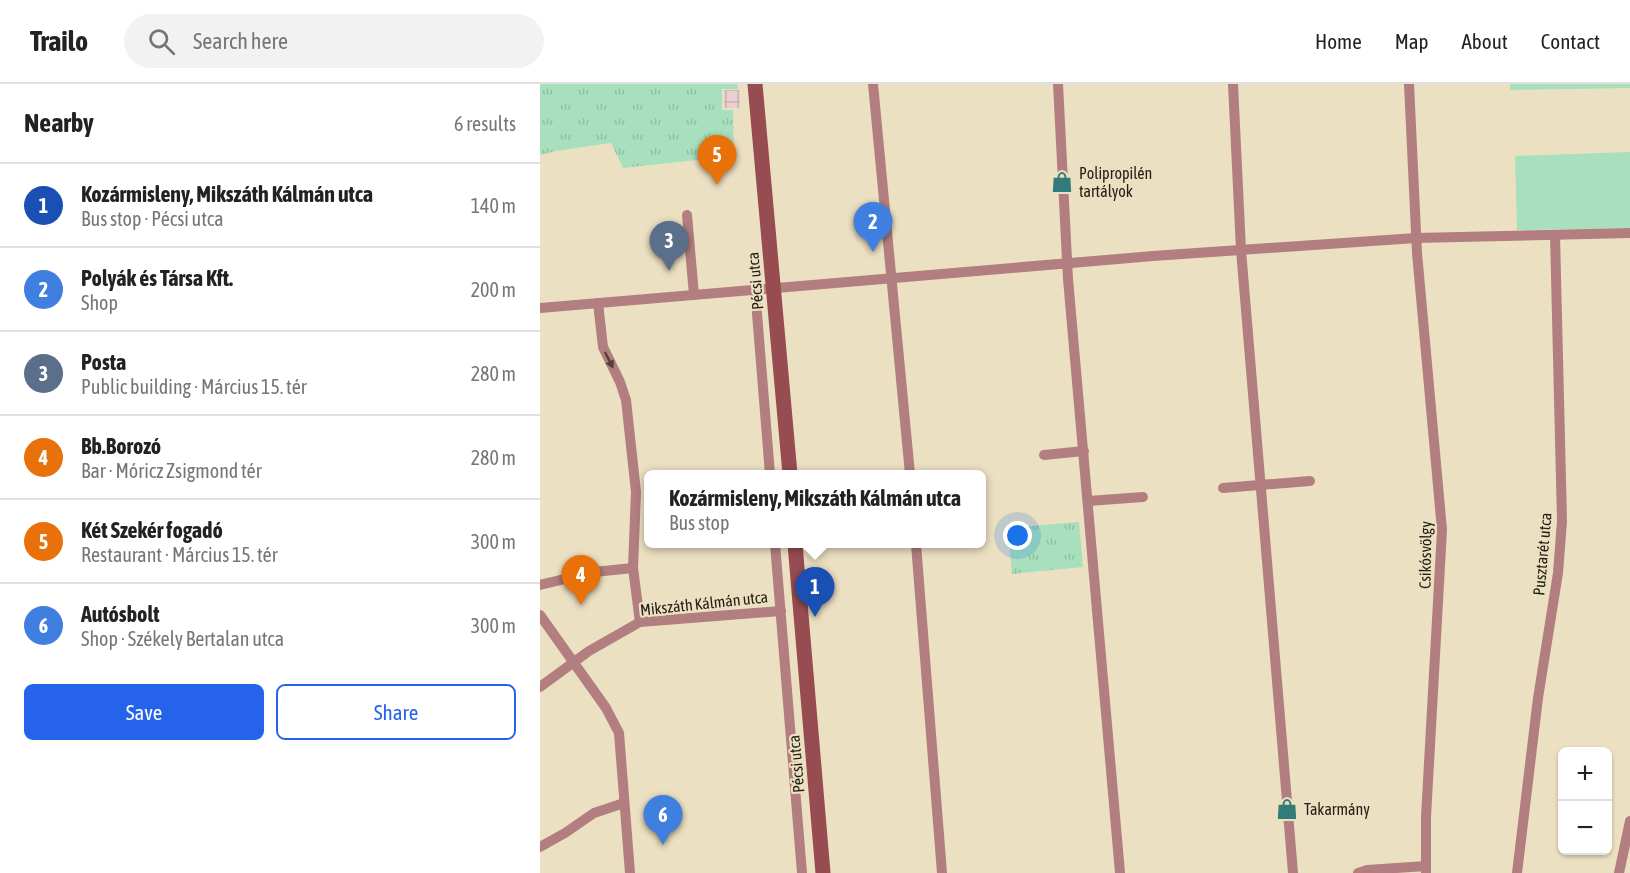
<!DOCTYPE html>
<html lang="en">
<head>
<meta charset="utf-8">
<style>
	body { margin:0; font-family:"Asap Condensed",sans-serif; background:#f2f2f2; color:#222 }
	.controls { position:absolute; right:18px; bottom:18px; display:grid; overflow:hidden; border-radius:9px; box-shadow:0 2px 4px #0004 }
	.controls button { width:54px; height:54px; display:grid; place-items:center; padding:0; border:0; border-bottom:2px solid #e0e0e0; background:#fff; color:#222; font:30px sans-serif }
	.you { position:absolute; left:478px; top:452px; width:21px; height:21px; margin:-15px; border:4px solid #fff; border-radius:50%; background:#1a73e8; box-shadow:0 0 0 9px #1a73e833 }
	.badge { display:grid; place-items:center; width:39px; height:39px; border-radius:50%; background:#2563eb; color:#fff; font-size:20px; font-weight:700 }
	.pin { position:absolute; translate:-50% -50px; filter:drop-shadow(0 2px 3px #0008) }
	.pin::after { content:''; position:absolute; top:32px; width:21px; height:18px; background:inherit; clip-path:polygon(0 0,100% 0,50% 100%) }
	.popup { position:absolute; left:104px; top:386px; width:342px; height:78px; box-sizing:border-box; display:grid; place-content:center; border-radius:9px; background:#fff; filter:drop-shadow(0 2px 4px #0005); font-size:20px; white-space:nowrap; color:#767676 }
	.popup b { font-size:22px; color:#222 }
	.popup::after { content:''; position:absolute; left:50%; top:100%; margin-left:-12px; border:12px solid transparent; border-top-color:#fff }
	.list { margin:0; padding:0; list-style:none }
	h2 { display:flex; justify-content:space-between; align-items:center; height:78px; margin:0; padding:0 24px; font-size:26px }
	h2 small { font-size:20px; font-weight:400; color:#767676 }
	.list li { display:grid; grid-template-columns:39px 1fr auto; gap:18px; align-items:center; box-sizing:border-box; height:84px; padding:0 24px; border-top:2px solid #e0e0e0 }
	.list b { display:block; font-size:22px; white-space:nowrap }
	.list p { margin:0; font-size:20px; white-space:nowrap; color:#767676 }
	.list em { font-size:20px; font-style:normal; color:#767676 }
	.actions { display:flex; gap:12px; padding:18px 24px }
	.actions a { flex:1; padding:14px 0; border:2px solid #2563eb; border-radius:9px; text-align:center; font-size:21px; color:#2563eb }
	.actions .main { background:#2563eb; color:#fff }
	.icon { flex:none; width:33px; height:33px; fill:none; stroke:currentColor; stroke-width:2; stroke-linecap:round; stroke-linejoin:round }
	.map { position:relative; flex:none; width:1090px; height:789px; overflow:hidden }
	header { display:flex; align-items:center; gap:36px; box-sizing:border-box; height:84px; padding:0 30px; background:#fff; border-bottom:2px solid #e0e0e0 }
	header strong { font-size:28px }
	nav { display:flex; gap:33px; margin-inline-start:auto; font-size:21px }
	.search { width:420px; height:54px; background:#f2f2f2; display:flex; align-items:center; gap:15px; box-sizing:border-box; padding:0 21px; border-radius:33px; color:#767676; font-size:22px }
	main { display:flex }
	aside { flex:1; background:#fff }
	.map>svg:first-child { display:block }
	.industrial { fill:url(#industrial-grid) }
	.green { fill:#a8dfbc }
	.park { fill:url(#park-tufts) }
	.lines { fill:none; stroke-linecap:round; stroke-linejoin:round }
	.street { stroke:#b27e7f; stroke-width:10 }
	.secondary { stroke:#964c51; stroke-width:15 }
	.oneway { fill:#56413a }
	.labels { text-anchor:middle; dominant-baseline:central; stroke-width:4.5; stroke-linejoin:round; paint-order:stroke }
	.poi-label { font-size:16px; fill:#242015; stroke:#ece0c2; text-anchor:start }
	.street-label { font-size:16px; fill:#242015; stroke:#ece0c2 }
</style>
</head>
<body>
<header>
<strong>Trailo</strong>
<div class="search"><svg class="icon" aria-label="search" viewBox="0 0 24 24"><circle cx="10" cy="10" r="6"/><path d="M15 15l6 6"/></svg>Search here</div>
<nav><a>Home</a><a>Map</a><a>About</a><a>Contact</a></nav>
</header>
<main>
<aside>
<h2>Nearby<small>6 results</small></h2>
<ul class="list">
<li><span class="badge" style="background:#1a4fb4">1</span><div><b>Kozármisleny, Mikszáth Kálmán utca</b><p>Bus stop · Pécsi utca</p></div><em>140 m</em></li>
<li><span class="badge" style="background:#3f7fe0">2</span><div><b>Polyák és Társa Kft.</b><p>Shop</p></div><em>200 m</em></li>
<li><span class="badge" style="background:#5c6f8a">3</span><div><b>Posta</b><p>Public building · Március 15. tér</p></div><em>280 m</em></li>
<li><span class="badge" style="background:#e8710a">4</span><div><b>Bb.Borozó</b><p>Bar · Móricz Zsigmond tér</p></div><em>280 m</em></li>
<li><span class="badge" style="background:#e8710a">5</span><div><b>Két Szekér fogadó</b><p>Restaurant · Március 15. tér</p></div><em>300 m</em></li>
<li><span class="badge" style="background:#3f7fe0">6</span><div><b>Autósbolt</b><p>Shop · Székely Bertalan utca</p></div><em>300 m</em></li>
</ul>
<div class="actions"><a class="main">Save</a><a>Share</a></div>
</aside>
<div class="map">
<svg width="1090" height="789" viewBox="0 0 1090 789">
	<defs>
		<pattern id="industrial-grid" width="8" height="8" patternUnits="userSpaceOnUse" patternTransform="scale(1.5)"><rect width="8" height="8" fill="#ead0d0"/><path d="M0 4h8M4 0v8" fill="none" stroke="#c9b2b2"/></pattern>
		<pattern id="park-tufts" width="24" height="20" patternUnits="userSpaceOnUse" patternTransform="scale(1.5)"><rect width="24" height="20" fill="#a8dfbc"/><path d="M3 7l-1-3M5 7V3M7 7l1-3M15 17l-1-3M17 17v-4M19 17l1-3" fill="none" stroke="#90bfa1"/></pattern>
	</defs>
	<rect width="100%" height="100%" fill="#ece0c2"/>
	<rect class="industrial" x="184" y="6" width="16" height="18"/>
	<g class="green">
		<path d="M 970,0 L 1090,0 L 1090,4 L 970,6 Z"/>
		<path d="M 1090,68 L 1090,144 L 977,146 L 975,72 Z"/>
	</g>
	<g class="park">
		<path d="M 0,0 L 197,0 L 198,5 L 182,5 L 182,26 L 193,26 L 194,72 L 83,84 L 71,59 L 16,67 L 0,71 Z"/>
		<path d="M 539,438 L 543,483 L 472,490 L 468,444 Z"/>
	</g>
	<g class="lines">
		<g class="street">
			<path d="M 333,0 L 370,390"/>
			<path d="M 518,0 L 528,195 L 580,789"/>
			<path d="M 693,0 L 701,166 L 753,789"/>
			<path d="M 869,0 L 877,169 L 902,446 L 886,733 L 886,789"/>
			<path d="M 147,131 L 154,211"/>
			<path d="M 215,205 L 230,390"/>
			<path d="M 58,219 L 63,263 L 80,298 L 86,316 L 96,408 L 93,484 L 100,538"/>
			<path d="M 0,224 L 613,172 L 876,154 L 1090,149"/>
			<path d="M 504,371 L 544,367"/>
			<path d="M 683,404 L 770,397"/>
			<path d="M 548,417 L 603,413"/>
			<path d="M 235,460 L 262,789"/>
			<path d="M 376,460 L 402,789"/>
			<path d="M 0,501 L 54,488 L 93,484"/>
			<path d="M 0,531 L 66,624 L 79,649 L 90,789"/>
			<path d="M 0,603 L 49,567 L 100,538 L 241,527"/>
			<path d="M 0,763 L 25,749 L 54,729 L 84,719"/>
			<path d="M 818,789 L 827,786 L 886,782"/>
			<path d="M 977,789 L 998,614 L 1018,489 L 1022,437 L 1015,151"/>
			<path d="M 1079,789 L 1090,737"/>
		</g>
		<g class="secondary">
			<path d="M 215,0 L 250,390"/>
			<path d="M 255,460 L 283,789"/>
		</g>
	</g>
	<defs><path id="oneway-solid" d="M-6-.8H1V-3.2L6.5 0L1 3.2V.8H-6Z" transform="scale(1.5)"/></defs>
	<use class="oneway" href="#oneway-solid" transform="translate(69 276) rotate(63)"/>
	<defs>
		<symbol id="shop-bare" viewBox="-9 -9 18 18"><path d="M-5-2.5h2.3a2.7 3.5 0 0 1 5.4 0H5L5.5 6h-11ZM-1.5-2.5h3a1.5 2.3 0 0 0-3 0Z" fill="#327b79" stroke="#ece0c2" stroke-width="2.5" paint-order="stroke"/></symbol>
	</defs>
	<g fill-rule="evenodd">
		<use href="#shop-bare" x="507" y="83" width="30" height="30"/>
		<use href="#shop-bare" x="732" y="710" width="30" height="30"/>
	</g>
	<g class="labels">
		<g class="poi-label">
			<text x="539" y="89">Polipropilén<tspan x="539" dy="18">tartályok</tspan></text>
			<text x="764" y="725">Takarmány</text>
		</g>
		<g class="street-label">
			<text transform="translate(215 197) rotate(-95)">Pécsi utca</text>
			<text transform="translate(1002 470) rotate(-85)">Pusztarét utca</text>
			<text transform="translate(885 471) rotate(-89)">Csikósvölgy</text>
			<text transform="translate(164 519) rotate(-6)">Mikszáth Kálmán utca</text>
			<text transform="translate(256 680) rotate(-95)">Pécsi utca</text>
		</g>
	</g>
</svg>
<div class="controls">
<button>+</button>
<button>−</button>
</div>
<div class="you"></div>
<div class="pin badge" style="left:275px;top:533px;background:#1a4fb4">1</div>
<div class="popup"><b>Kozármisleny, Mikszáth Kálmán utca</b>Bus stop</div>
<div class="pin badge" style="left:333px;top:168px;background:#3f7fe0">2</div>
<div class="pin badge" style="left:129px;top:187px;background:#5c6f8a">3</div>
<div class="pin badge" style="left:41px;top:521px;background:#e8710a">4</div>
<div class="pin badge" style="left:177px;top:101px;background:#e8710a">5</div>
<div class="pin badge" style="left:123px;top:761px;background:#3f7fe0">6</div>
</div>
</main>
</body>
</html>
